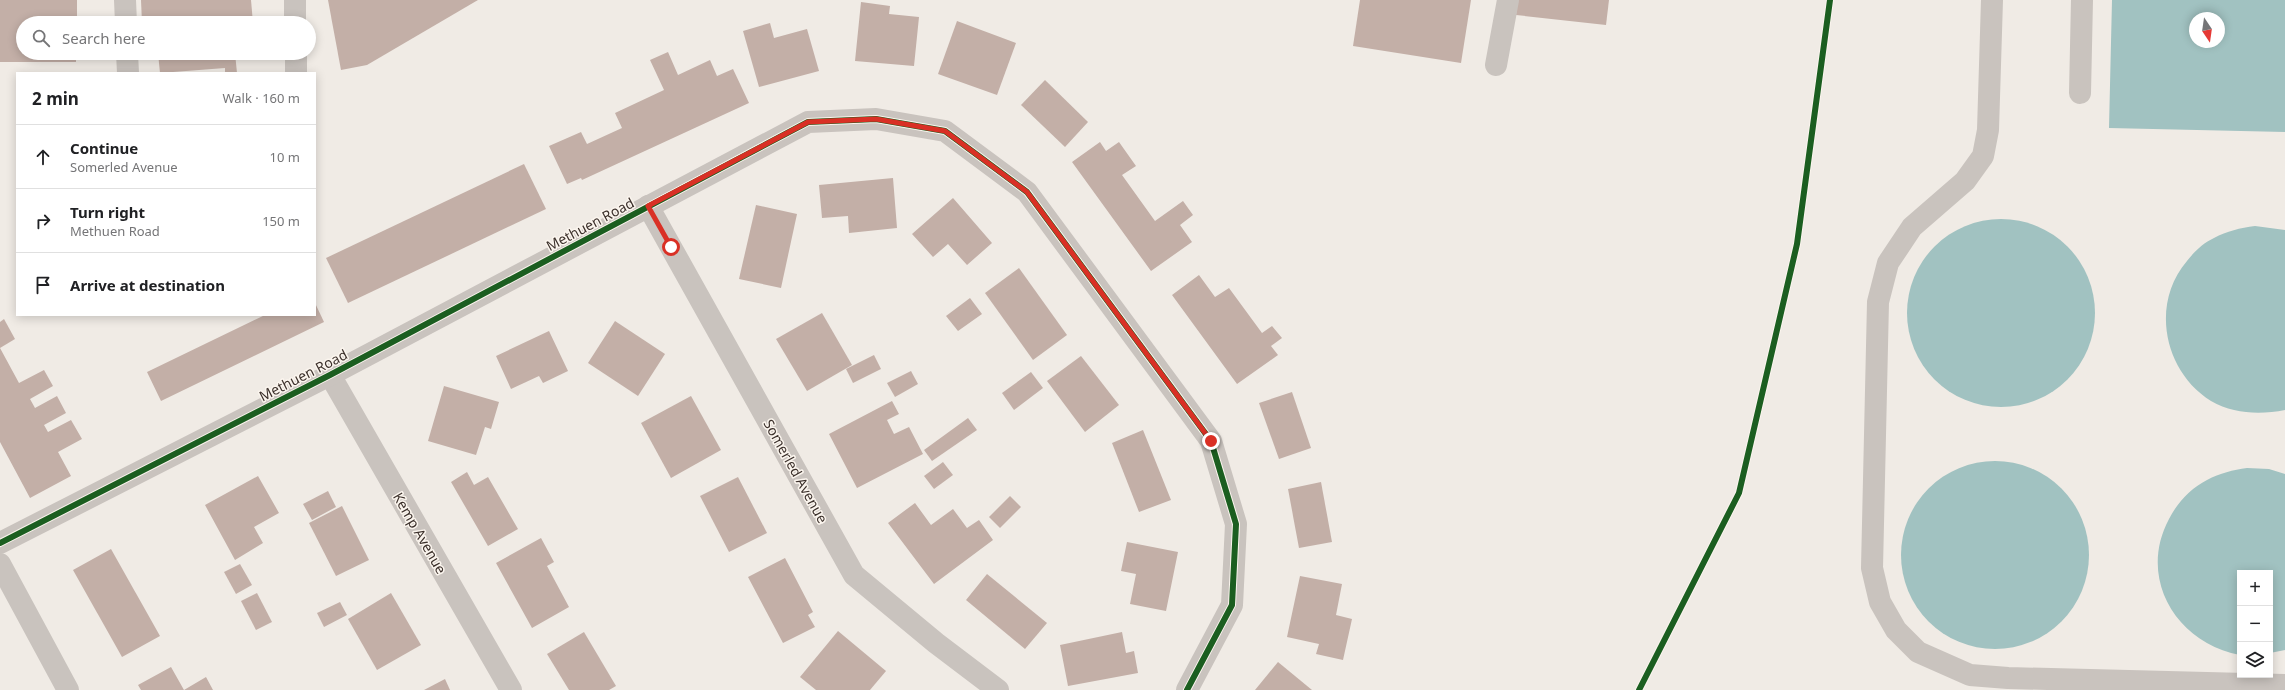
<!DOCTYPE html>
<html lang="en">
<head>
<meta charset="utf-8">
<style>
	body { margin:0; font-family:"Noto Sans",sans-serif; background:#f6f6f6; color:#202124 }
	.controls { position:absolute; right:12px; bottom:12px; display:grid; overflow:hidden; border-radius:0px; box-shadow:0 2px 10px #0003 }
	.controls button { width:36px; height:36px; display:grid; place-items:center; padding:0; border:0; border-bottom:1px solid #e0e0e0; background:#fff; color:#202124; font:20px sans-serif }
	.compass { position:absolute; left:2189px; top:12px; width:36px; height:36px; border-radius:50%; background:#fff; box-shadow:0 2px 10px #0003; rotate:167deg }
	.stop { position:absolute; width:12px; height:12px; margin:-9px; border:3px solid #d93025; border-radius:50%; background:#fff }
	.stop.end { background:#d93025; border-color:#fff; box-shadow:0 1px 4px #0008 }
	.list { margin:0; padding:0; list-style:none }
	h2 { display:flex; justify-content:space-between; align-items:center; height:52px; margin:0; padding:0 16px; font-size:17px }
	h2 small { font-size:13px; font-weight:400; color:#757577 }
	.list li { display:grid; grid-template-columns:26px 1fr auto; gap:12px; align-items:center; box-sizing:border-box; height:64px; padding:0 16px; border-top:1px solid #e0e0e0 }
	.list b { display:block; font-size:15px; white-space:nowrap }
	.list p { margin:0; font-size:13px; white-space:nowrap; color:#757577 }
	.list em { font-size:13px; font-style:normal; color:#757577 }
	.icon { flex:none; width:22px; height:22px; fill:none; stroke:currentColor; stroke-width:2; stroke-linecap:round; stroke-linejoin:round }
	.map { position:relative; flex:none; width:2285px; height:690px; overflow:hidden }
	.search { position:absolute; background:#fff; box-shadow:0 2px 10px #0003; left:16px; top:16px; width:300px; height:44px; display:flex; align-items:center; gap:10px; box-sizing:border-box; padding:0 14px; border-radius:22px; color:#757577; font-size:15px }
	.panel { position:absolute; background:#fff; box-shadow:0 2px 10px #0003; left:16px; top:72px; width:300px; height:244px; border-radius:0px }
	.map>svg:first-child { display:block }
	.water { fill:#a1c2c1; fill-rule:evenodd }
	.building { fill:#c3afa7 }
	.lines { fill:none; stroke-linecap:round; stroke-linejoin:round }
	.minor { stroke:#c9c3be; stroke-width:22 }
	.cycleway-casing { stroke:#fbf5ee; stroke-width:8 }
	.cycleway { stroke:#1b5e20; stroke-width:6 }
	.route { stroke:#d93025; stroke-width:5 }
	.labels { text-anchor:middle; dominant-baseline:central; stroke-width:3; stroke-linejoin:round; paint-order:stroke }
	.street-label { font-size:14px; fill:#3b302b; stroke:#fbf5ee }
</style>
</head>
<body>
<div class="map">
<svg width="2285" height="690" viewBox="0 0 2285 690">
	<rect width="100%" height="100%" fill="#f0ebe5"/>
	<g class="water">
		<path d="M 2112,0 L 2285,0 L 2285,132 L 2109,128 ZM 2195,18 L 2219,18 L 2219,42 L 2195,42 Z"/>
		<circle cx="2001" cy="313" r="94"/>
		<path d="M 2255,226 L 2285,230 L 2285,410 C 2260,415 2234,414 2211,401 C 2164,372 2150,304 2187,261 C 2194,252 2203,243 2214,238 C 2227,231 2240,228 2255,226 Z"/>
		<circle cx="1995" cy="555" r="94"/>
		<path d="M 2247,468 L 2269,469 L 2285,474 L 2285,650 L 2270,653 L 2270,573 L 2240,573 L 2240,655 C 2177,643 2137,579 2169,519 C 2177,503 2191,488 2207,480 C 2220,473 2233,470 2247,468 Z"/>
	</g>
	<g class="building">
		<path d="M 0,0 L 77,0 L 77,23 L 23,23 L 23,53 L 76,53 L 76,62 L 0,62 Z"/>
		<path d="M 141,0 L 251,0 L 253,23 L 142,23 Z"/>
		<path d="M 328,0 L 478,0 L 367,65 L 341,70 Z"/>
		<path d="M 1360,0 L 1471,0 L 1461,63 L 1353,46 Z"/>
		<path d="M 1517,0 L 1609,0 L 1606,25 L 1516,15 Z"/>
		<path d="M 861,2 L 890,6 L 889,14 L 919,17 L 914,66 L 855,61 Z"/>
		<path d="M 957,21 L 1016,43 L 997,95 L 938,74 Z"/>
		<path d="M 770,23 L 774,38 L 807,29 L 819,71 L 759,87 L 743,31 Z"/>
		<path d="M 668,52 L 678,75 L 710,60 L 717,76 L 733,69 L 749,103 L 582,180 L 581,178 L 567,184 L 549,146 L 581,132 L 587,144 L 622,128 L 615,113 L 664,90 L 650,60 Z"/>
		<path d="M 158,53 L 235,53 L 237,73 L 225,73 L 225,68 L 160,73 Z"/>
		<path d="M 1045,80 L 1088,122 L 1065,147 L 1021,105 Z"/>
		<path d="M 1100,142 L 1106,151 L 1119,142 L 1136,166 L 1122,175 L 1155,221 L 1183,201 L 1193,215 L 1180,225 L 1192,242 L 1151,271 L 1072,162 Z"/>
		<path d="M 524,164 L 546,209 L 348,303 L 326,258 Z"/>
		<path d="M 893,178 L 897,228 L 849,233 L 848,216 L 822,218 L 819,185 Z"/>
		<path d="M 953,198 L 992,243 L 967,265 L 948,244 L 933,257 L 912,234 Z"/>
		<path d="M 756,205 L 797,214 L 781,288 L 739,279 Z"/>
		<path d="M 1019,268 L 1067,335 L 1033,360 L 985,293 Z"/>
		<path d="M 1199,275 L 1215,297 L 1229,288 L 1262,333 L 1272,326 L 1282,338 L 1271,346 L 1278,355 L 1237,384 L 1172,295 Z"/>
		<path d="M 970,298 L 982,314 L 958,331 L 946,316 Z"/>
		<path d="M 315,303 L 324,322 L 161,401 L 147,372 L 265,315 L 315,315 Z"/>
		<path d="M 822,313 L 852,365 L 807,391 L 776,339 Z"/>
		<path d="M 4,319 L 15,339 L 0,348 L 0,322 Z"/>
		<path d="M 615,321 L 665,354 L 638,396 L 588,363 Z"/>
		<path d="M 549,331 L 568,371 L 543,383 L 539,376 L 511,389 L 496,356 Z"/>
		<path d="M 0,348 L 19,383 L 44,370 L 53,386 L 30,399 L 35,408 L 57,396 L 66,413 L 44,425 L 48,432 L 71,420 L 82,439 L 58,452 L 71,476 L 30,498 L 0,442 Z"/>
		<path d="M 874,355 L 881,369 L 853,383 L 846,369 Z"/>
		<path d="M 1081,356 L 1119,405 L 1085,432 L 1047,381 Z"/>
		<path d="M 911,371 L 918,384 L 895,397 L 887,383 Z"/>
		<path d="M 1031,372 L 1043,388 L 1014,410 L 1002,393 Z"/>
		<path d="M 444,386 L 499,402 L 491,429 L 485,427 L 476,455 L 428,441 Z"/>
		<path d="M 1292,392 L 1311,448 L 1279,459 L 1259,403 Z"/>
		<path d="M 691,396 L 721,450 L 671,478 L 641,423 Z"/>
		<path d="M 892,401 L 899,414 L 887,420 L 894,434 L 909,427 L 923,454 L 857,488 L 829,434 Z"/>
		<path d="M 968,418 L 977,430 L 932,461 L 924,450 Z"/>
		<path d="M 1143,430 L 1171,500 L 1139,512 L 1112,443 Z"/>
		<path d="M 943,462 L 953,475 L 934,489 L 924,476 Z"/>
		<path d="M 467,472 L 474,485 L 488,477 L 518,529 L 488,546 L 451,482 Z"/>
		<path d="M 258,476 L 279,513 L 254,527 L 263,543 L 235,560 L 205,505 Z"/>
		<path d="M 738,477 L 767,533 L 729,552 L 700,496 Z"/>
		<path d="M 1321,482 L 1332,542 L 1299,548 L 1288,489 Z"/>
		<path d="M 328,491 L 336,507 L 312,520 L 303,504 Z"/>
		<path d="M 1010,496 L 1021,507 L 1000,528 L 989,517 Z"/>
		<path d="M 915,503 L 931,525 L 953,509 L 967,528 L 979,520 L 993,540 L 934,584 L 888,523 Z"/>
		<path d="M 342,506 L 369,560 L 336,576 L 309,523 Z"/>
		<path d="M 541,538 L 554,562 L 547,566 L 569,607 L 532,628 L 496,563 Z"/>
		<path d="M 1127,542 L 1178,552 L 1166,611 L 1130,604 L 1136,574 L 1121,571 Z"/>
		<path d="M 111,549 L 160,636 L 122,657 L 73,570 Z"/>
		<path d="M 785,558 L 813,612 L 808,615 L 815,627 L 783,643 L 748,577 Z"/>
		<path d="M 240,564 L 252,585 L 236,594 L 224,572 Z"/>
		<path d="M 987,574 L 1047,623 L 1025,649 L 966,600 Z"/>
		<path d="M 1300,576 L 1342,584 L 1336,615 L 1352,619 L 1343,660 L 1316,654 L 1319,644 L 1287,637 Z"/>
		<path d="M 257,593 L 272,622 L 256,630 L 241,601 Z"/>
		<path d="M 391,593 L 421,645 L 377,670 L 348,619 Z"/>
		<path d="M 340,602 L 347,615 L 324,627 L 317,613 Z"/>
		<path d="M 838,631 L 886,671 L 870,690 L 816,690 L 800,677 Z"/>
		<path d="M 584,632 L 616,686 L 609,690 L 569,690 L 547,654 Z"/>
		<path d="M 1122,632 L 1126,653 L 1134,651 L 1138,673 L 1068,686 L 1060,645 Z"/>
		<path d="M 1278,662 L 1312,690 L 1255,690 Z"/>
		<path d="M 171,667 L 184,690 L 206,677 L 213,690 L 141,690 L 138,685 Z"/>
		<path d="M 445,679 L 450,690 L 424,690 Z"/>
	</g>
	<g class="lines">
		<g class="minor">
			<path d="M 125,0 L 126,23"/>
			<path d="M 295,0 L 295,23"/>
			<path d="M 1992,0 L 1988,130 L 1983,156 L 1965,181 L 1912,227 L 1888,263 L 1878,302 L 1872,568 L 1880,602 L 1896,630 L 1918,652 L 1970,675 L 2008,678 L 2285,685"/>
			<path d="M 127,53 L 128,73"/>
			<path d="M 296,53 L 296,73"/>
			<path d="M 1496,65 L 1508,0"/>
			<path d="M 2080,93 L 2082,0"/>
			<path d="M 648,206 L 854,575 L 936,643 L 998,690"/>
			<path d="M 330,375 L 511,690"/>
			<path d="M 0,543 L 330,375 L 808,122 L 876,119 L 945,131 L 1027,192 L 1211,441 L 1236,524 L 1232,605 L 1187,690"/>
			<path d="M 0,564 L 68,690"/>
		</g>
		<defs>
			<g id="cycleway">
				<path d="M 0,543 L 330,375 L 808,122 L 876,119 L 945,131 L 1027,192 L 1211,441 L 1236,524 L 1232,605 L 1187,690"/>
				<path d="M 1639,690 L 1739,493 L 1797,244 L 1830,0"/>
			</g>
		</defs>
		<use href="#cycleway" class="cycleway-casing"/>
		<use href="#cycleway" class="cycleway"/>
	</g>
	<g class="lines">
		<path class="route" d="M 671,247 L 648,206 L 808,122 L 876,119 L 945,131 L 1027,192 L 1211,441"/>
	</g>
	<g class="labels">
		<g class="street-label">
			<text transform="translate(590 224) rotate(-28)">Methuen Road</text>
			<text transform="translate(303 375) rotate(-27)">Methuen Road</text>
			<text transform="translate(796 471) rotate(61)">Somerled Avenue</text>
			<text transform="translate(420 533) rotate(60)">Kemp Avenue</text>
		</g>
	</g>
</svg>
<div class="controls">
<button>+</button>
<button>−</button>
<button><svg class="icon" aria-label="layers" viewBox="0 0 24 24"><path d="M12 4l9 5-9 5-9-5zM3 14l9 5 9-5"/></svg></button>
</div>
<svg class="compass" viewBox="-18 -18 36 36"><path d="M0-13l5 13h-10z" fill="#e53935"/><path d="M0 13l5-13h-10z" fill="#757577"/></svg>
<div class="stop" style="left:671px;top:247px"></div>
<div class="stop end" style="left:1211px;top:441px"></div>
<div class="search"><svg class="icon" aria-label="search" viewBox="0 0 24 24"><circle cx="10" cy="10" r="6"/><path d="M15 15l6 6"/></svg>Search here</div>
<section class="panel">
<h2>2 min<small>Walk · 160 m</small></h2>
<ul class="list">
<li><svg class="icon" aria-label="ahead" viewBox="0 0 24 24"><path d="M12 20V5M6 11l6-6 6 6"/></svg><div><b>Continue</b><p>Somerled Avenue</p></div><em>10 m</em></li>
<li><svg class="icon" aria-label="right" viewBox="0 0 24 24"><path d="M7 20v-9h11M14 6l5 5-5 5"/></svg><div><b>Turn right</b><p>Methuen Road</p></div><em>150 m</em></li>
<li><svg class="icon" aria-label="arrive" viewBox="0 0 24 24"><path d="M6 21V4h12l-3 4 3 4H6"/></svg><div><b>Arrive at destination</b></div></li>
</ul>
</section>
</div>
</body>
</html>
